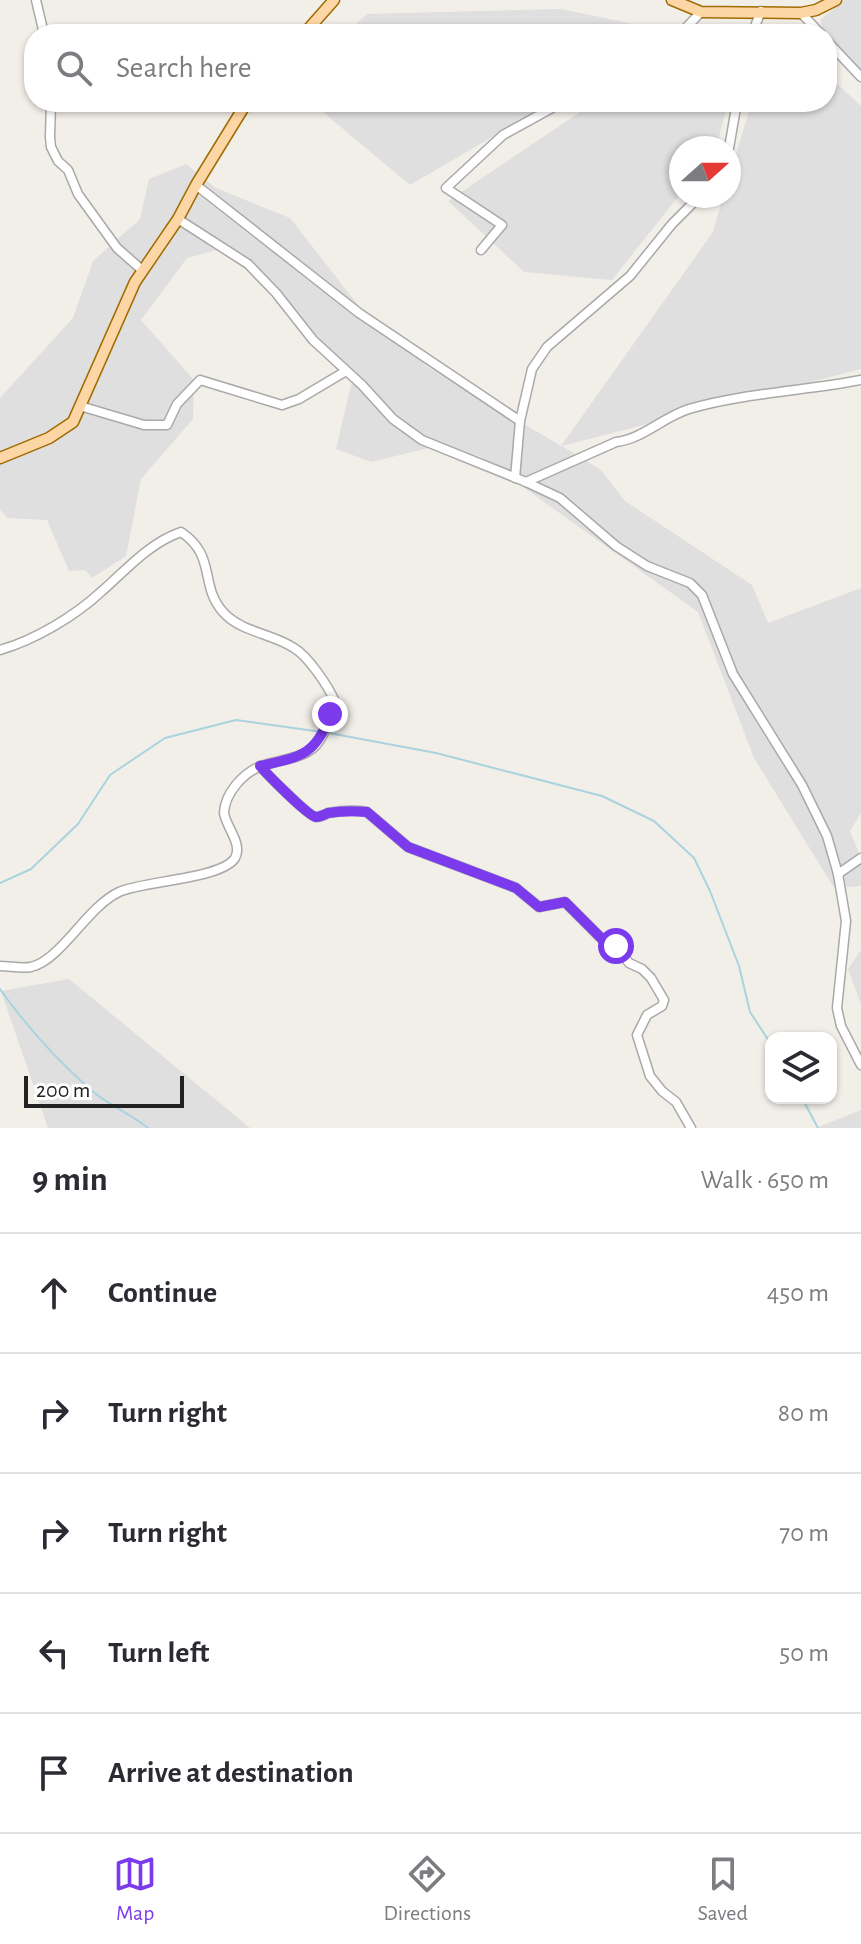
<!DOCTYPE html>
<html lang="en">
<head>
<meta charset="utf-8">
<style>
	body { margin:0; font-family:"Alegreya Sans",sans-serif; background:#f7f7f7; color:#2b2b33 }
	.controls { position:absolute; right:24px; bottom:24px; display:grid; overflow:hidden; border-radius:16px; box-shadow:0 2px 6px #0004 }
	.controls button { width:72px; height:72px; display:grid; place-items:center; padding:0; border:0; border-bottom:2px solid #e1e1e2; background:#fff; color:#2b2b33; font:40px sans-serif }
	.compass { position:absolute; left:669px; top:136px; width:72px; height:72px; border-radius:50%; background:#fff; box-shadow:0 2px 6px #0004; rotate:69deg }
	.scale { position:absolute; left:24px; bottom:20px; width:160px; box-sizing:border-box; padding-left:8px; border:4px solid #222; border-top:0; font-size:22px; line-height:28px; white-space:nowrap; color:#222; -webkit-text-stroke:6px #fff; paint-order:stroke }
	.stop { position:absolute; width:24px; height:24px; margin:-18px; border:6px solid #7c3aed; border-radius:50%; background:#fff }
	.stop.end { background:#7c3aed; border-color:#fff; box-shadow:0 2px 8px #0008 }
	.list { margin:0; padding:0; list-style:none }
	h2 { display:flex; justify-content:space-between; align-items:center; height:104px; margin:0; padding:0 32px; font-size:34px }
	h2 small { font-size:26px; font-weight:400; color:#7c7c81 }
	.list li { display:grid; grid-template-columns:52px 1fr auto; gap:24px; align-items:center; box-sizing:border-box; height:120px; padding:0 32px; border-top:2px solid #e1e1e2 }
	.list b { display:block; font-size:30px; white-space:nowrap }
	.list em { font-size:26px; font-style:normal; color:#7c7c81 }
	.icon { flex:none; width:44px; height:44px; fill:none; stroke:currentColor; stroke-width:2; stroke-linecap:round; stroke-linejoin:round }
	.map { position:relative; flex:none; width:861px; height:1128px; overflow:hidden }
	.search { position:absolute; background:#fff; box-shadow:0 2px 6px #0004; left:24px; right:24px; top:24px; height:88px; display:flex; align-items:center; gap:20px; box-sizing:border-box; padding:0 28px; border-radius:32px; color:#7c7c81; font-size:30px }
	.sheet { height:704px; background:#fff }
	nav { display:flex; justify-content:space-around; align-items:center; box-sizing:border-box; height:112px; border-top:2px solid #e1e1e2; background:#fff; font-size:22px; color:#7c7c81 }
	nav a { display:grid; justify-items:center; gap:4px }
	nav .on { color:#7c3aed }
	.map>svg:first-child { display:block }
	.residential { fill:#e0dfdf }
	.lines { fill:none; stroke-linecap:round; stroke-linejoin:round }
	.stream { stroke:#aad3df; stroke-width:2 }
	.minor-casing { stroke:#a9a9a9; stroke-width:11 }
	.major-casing { stroke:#a06b00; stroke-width:13 }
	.minor { stroke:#fff; stroke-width:8 }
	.major { stroke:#fcd6a4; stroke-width:10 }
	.route { stroke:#7c3aed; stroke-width:10 }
</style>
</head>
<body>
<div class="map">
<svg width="861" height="1128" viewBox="0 0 861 1128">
	<rect width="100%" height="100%" fill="#f2efe9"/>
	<g class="residential">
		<path d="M 845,0 L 861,0 L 861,71 L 824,30 L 820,20 Z"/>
		<path d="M 561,9 L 672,32 L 345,34 L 367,14 Z"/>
		<path d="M 827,74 L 861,106 L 861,369 L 562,446 L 601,470 L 625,501 L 752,585 L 768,623 L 861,588 L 861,813 L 850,831 L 861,858 L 861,886 L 834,888 L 754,758 L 698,612 L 481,457 L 445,444 L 371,462 L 336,449 L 353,377 L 298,323 L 256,266 L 224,248 L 187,258 L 141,320 L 194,380 L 193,419 L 141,479 L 126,556 L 92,578 L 85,570 L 69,571 L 47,520 L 8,518 L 0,510 L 0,398 L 73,318 L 93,261 L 140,219 L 149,179 L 186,164 L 216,188 L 290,218 L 365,314 L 428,367 L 561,446 L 713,232 L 723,196 L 729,196 L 729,177 L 752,102 L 827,102 Z"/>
		<path d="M 311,102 L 552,102 L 410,185 Z"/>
		<path d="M 595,102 L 728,102 L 716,148 L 681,148 L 681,193 L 612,280 L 524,272 L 448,201 Z"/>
		<path d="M 861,950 L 861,1004 L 848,969 Z"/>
		<path d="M 69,979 L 250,1128 L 48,1128 L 1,991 Z"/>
		<path d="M 861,1110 L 861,1128 L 816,1128 Z"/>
	</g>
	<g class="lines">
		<g class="stream">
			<path d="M 329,733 L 436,753 L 602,796 L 654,821 L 694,858 L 710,891 L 739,966 L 750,1012 L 771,1044"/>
			<path d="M 0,883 L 31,869 L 78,824 L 110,775 L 165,738 L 236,720 L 322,732"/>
			<path d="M 0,989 C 26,1026 57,1060 91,1090 C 108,1105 130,1113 148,1128"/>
			<path d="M 802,1098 L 818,1128"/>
		</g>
		<defs>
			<g id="minor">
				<path d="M 36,0 L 44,34"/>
				<path d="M 801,13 L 821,34"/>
				<path d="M 680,34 L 701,12"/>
				<path d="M 752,34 L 761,11"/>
				<path d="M 827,41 L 861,77"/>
				<path d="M 51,102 L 50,137 L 51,147 L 58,161 L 68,170 L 78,194 L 117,248 L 142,270"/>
				<path d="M 729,148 L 737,102"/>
				<path d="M 196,185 L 359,313 L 520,421"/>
				<path d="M 178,219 L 248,264 L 276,293 L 313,340 L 362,385 L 393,419 L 422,440 L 526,482 L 560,498 L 616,546 L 647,566 L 690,583 L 702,595 L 733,674 L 802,785 L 827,836 L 838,874 L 846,921 L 837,1008 L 841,1026 L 861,1065"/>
				<path d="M 481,250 L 502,225 L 446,188 L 503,135 L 563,102"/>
				<path d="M 80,406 L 144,425 L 167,425 L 177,404 L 200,380 L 282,405 L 299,399 L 346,371"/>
				<path d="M 515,478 L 520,421 L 532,369 L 547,347 L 630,276 L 672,224 L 700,196"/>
				<path d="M 526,482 L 616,442 C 643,439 663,417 689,409 C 744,393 804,391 861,380"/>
				<path d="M 0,650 C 35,640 75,616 102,591 C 126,570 149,543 181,532 C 217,556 199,585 223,612 C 242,633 272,633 294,648 C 308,656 329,687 335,702 C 328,718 325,742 309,751 C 295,760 277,760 261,766 C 243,773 225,793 224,813 C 226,827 243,844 235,858 C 222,879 142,881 119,892 C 87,907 61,960 31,967 C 21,969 10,966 0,966"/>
				<path d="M 260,766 C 267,774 308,816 316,817 C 319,817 326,814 328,813 C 340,811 355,810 367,812 L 408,847 L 516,888 L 539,907 L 565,902 L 604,941 L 612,941 L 629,963 L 642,969 L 651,978 L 664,1000 L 662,1006 L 647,1015 L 637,1035 L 650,1076 L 662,1091 L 676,1102 L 691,1128"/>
				<path d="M 838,874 L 861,858"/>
			</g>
			<g id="major">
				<path d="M 672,0 L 701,12 L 801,13 L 816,10 L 836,0"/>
				<path d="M 304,34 L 334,0"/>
				<path d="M 0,458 L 49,438 L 73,422 L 135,282 L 178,219 L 196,185 L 247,102"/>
			</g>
		</defs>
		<use href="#minor" class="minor-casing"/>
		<use href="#major" class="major-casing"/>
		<use href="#minor" class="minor"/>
		<use href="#major" class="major"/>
	</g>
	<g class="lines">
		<path class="route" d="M 330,714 C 317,755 300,757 260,766 C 267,774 308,816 316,817 C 319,817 326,814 328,813 C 340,811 355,811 367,812 L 408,847 L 516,888 L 539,907 L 565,902 L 604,941 L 612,941 L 616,946"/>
	</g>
</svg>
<div class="controls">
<button><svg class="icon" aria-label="layers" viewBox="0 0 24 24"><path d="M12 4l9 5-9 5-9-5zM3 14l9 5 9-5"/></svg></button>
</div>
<svg class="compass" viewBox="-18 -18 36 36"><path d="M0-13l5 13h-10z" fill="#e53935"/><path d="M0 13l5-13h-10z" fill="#7c7c81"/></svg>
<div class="scale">200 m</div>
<div class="stop" style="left:616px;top:946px"></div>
<div class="stop end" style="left:330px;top:714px"></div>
<div class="search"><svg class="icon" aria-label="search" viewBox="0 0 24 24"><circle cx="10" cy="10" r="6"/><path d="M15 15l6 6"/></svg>Search here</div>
</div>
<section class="sheet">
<h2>9 min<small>Walk · 650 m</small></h2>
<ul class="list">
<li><svg class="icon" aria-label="ahead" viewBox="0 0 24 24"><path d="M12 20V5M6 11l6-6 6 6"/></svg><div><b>Continue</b></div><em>450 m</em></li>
<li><svg class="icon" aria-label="right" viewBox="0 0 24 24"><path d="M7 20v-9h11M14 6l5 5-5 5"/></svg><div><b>Turn right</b></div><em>80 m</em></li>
<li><svg class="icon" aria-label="right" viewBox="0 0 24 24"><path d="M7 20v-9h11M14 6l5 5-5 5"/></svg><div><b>Turn right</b></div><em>70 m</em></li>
<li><svg class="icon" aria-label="left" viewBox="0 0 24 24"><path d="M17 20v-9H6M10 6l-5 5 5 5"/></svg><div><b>Turn left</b></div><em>50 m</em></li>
<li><svg class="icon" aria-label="arrive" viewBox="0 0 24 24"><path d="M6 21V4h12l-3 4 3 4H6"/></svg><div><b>Arrive at destination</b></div></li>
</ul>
</section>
<nav>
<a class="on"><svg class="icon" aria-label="map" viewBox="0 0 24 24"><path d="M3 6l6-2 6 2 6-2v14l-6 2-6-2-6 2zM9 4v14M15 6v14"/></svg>Map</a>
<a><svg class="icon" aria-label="directions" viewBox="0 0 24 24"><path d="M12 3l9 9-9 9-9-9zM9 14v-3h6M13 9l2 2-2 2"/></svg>Directions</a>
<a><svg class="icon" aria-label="saved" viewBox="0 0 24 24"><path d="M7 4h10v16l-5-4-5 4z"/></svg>Saved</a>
</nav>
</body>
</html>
